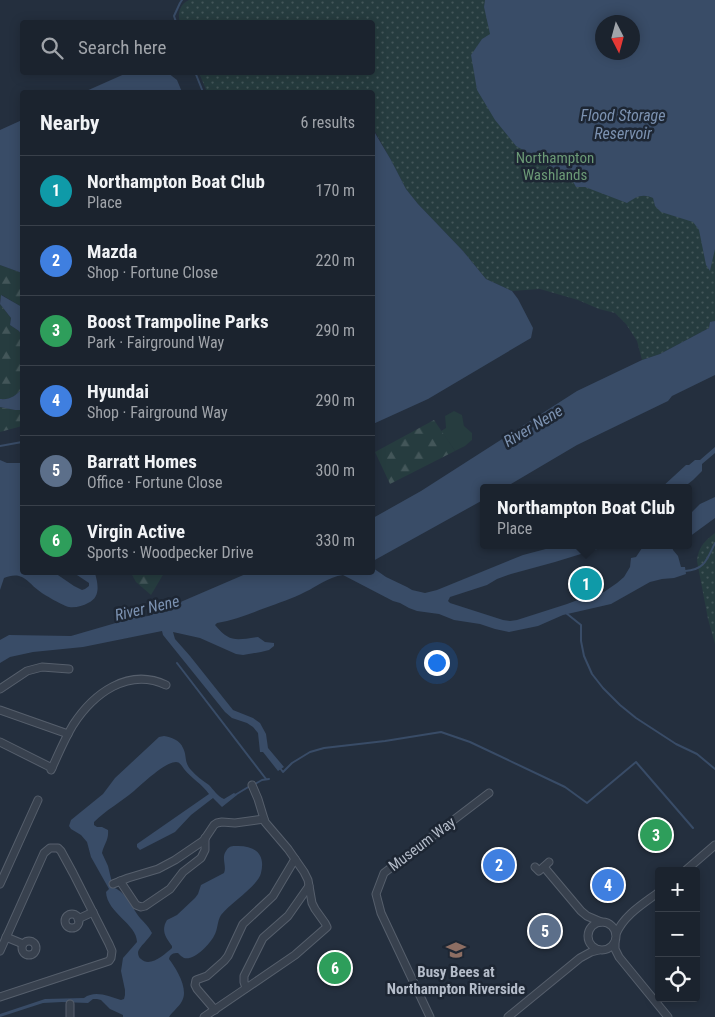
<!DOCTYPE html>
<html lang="en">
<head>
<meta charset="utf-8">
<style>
	body { margin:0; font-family:"Roboto Condensed",sans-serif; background:#282f3a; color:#f1f3f6 }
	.controls { position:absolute; right:15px; bottom:15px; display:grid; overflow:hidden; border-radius:5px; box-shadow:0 2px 12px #0003 }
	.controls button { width:45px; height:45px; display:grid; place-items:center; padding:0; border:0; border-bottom:1px solid #39404a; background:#1b232e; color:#f1f3f6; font:25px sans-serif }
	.compass { position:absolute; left:595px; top:15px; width:45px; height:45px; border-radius:50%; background:#1b232e; box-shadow:0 2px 12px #0003; rotate:174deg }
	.you { position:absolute; left:436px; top:662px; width:18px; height:18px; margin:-12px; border:4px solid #fff; border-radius:50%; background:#1a73e8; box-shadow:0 0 0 8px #1a73e833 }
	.badge { display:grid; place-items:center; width:32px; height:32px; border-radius:50%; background:#8ab4f8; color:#fff; font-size:16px; font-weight:700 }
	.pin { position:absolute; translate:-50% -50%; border:2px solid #fff; box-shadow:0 1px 5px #0006 }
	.popup { position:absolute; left:480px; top:484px; width:212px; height:65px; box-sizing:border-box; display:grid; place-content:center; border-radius:5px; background:#1b232e; filter:drop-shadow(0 1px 4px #0005); font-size:16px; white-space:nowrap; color:#a0a4aa }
	.popup b { font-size:19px; color:#f1f3f6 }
	.popup::after { content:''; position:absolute; left:50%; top:100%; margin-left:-10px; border:10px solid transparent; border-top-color:#1b232e }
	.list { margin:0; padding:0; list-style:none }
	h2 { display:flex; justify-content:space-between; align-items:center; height:65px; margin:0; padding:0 20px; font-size:21px }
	h2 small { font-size:16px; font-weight:400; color:#a0a4aa }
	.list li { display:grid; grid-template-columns:32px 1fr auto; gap:15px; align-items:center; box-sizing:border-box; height:70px; padding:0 20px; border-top:1px solid #39404a }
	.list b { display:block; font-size:19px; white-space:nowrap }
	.list p { margin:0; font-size:16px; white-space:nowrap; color:#a0a4aa }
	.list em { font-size:16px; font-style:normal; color:#a0a4aa }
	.icon { flex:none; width:28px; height:28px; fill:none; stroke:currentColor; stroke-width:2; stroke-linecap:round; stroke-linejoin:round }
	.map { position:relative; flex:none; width:715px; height:1017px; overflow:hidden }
	.search { position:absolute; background:#1b232e; box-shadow:0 2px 12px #0003; left:20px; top:20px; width:355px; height:55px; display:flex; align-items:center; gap:12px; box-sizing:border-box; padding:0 18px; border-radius:5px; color:#a0a4aa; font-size:19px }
	.panel { position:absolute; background:#1b232e; box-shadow:0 2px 12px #0003; left:20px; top:90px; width:355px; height:485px; border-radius:5px }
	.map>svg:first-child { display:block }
	.green { fill:#263c3f }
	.forest { fill:url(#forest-firs) }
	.park { fill:url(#park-dots); fill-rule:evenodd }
	.water { fill:#394c67; fill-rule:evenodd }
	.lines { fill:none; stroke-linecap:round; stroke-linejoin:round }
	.stream { stroke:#394c67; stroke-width:2 }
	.minor-casing { stroke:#565f6c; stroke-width:9 }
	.minor { stroke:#38414e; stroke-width:7 }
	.labels { text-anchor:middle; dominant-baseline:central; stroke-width:5; stroke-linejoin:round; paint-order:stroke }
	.park-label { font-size:15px; fill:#6b9a76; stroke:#1d2633 }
	.street-label { font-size:15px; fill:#b4bcc9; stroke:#1d2633 }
	.poi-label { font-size:15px; font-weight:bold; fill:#b4bcc9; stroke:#1d2633 }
	.water-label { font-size:16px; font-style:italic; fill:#7c92b1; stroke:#1d2633 }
</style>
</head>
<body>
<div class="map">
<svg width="715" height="1017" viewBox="0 0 715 1017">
	<defs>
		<pattern id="forest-firs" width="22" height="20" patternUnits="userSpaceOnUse" patternTransform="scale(1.25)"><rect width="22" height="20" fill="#263c3f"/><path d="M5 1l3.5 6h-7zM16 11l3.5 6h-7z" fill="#435659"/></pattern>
		<pattern id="park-dots" width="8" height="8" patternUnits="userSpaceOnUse" patternTransform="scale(1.25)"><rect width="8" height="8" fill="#263c3f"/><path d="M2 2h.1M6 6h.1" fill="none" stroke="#435659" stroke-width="1.8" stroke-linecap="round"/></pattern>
	</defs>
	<rect width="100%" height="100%" fill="#242f3e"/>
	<path class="green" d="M 454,411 L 462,415 L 464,426 L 472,433 L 472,440 L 465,446 L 455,451 L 441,431 L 446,428 L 445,416 Z"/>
	<g class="forest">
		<path d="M 0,265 L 22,273 L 22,307 L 2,295 L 0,300 Z"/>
		<path d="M 0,304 L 11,318 L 10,325 L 19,331 L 22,336 L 22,389 C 15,396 10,400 0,399 Z"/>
		<path d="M 0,407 L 15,410 L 22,410 L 22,426 L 0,432 Z"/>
		<path d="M 434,420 L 455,451 L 390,484 L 375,452 Z"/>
		<path d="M 131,573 L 164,573 L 151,595 L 136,582 Z"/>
	</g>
	<g class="park">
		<path d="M 189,0 L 715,0 L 715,321 L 710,322 L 709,328 L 660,354 L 642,360 L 637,341 L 626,324 L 615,313 L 599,309 L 578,300 L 540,289 L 512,291 L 486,279 L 463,251 L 418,204 L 406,189 L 391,160 L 373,128 L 372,92 L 207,92 L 199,73 L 372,72 L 372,22 L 180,22 C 177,14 180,4 189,0 ZM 602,22 L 632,22 L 632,52 L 602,52 Z"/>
		<path d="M 715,533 L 715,644 L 708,619 L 697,561 C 698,548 704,541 715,533 Z"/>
	</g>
	<g class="water">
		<path d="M 485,0 L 715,0 L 715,249 L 710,271 L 706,265 L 699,230 L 693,222 L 661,212 L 655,206 L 653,198 C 642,193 636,197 627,203 L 585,187 L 576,187 L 571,178 L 516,146 L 495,120 L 477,90 L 471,55 L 482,39 L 490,34 L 484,7 ZM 602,22 L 632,22 L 632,52 L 602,52 Z"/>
		<path d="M 129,72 L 168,73 L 177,80 L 182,92 L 84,92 Z"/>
		<path d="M 22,120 L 22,273 L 0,265 L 0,130 Z"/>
		<path d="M 372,128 L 391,160 L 406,189 L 418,204 L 463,251 L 486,279 L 512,291 L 518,299 L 533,328 L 531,338 L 428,399 L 373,424 Z"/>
		<path d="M 1,295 L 22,307 L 22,336 L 19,331 L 10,325 L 11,318 L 0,304 Z"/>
		<path d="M 715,321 L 715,375 L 672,396 L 668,401 L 577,445 L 504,488 L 484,488 L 483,500 L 373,561 L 373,518 L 421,491 L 577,391 L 642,360 L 660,354 L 709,328 L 710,322 Z"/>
		<path d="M 22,389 L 22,410 L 15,410 L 0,407 L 0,399 C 10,400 15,396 22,389 Z"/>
		<path d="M 715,447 L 715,453 L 702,464 L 702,471 L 693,480 L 683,488 L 661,488 L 686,465 L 689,465 L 695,460 L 700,460 Z"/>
		<path d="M 0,460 L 7,463 L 22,463 L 22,572 L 55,573 L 74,586 L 82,590 L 85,589 L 89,586 L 89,583 L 74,573 L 95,573 C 98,584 101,597 88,603 C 83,606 75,608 69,607 C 64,606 42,594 38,590 C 32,586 27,578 19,576 C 14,575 9,576 4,578 L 0,590 Z"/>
		<path d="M 715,497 L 715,518 L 689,537 L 689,515 L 700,504 Z"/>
		<path d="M 561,545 L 610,545 L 555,562 L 511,574 L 497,579 L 487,585 L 450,597 L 448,601 L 450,603 L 503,620 L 510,621 L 517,620 L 567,604 L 575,601 L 604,592 L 617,583 L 624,577 L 630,567 L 631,558 L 636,557 L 644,545 L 672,545 L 673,550 L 678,556 L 681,567 L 685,567 L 686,574 L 674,578 L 662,579 L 650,582 L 611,604 L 563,615 L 538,626 L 509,632 L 495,629 L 480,624 L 454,620 L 439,614 L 417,611 L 409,608 L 400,603 L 393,601 L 343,575 C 328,577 318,586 305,592 C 292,599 278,603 265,608 C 249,614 234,620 217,623 L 215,625 C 230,643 236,640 258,637 L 265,642 L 274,643 L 274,646 L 269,650 L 261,652 L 243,655 L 236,654 L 200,638 L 173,632 L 175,639 L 190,656 L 233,710 L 253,718 L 260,723 L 266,734 L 268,748 L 284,767 L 278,771 L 263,752 L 260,752 L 258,733 L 253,727 L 247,723 L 232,718 L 225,712 L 163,635 L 162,631 L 83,647 L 33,652 L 10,657 L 0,663 L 0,640 L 9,635 L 71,636 L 133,618 L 148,616 L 248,573 L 372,572 L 373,568 L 386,577 L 407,587 L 412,590 L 425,593 L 437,590 L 523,555 Z"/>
		<path d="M 164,736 C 171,737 180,740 183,748 C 187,755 184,763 191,770 C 196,776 203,781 209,785 C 214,790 217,796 224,799 L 234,793 L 237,795 L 222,807 L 213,798 L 191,815 L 175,832 L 140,850 L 137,847 L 137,844 L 209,794 C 202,784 191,778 184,769 C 182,766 180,762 176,762 C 165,762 142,784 134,791 C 121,802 106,810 94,822 L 94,825 L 97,827 L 102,827 L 108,830 C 109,840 104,844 102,853 L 108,866 L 113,887 C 125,892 130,903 137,914 C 141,920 148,925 152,933 C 149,939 139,947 138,952 C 138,955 139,958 141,959 C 150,968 165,954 172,948 L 172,946 C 165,937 161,930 167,920 L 177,915 L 195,898 L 198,894 L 201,885 L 224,873 C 227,866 221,858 226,851 C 228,847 231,846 235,846 C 254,845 266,853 261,873 C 258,886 230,903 221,915 C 217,921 218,930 214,936 C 210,944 194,961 184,958 C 182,957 180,955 178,953 C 173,953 170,954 169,959 C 176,968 189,989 182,1001 C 179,1007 173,1011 169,1017 L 123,1017 L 123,1015 L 110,1009 L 101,1000 L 97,999 L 93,999 L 88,1003 L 62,1002 L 43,1003 L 0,1017 L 0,1014 L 45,999 L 84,998 C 95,990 108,996 121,1000 L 124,999 L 125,995 L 125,990 L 121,971 L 123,958 L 137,942 C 137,924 107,913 106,892 L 109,889 L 91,857 L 87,842 L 81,835 L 71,829 L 69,826 L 71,820 L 103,794 L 115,778 L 159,737 Z"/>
	</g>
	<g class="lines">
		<g class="stream">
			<path d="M 176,22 L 174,16 L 180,3 L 182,0"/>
			<path d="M 195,72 L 203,92"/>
			<path d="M 0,446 L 22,442"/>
			<path d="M 685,571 C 705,570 707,559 715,543"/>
			<path d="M 566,613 L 581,625 L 581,641 L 584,656 L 592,674 L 603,688 L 620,705 L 636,718 L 676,744 L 697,754 L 715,769"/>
			<path d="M 177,663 L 266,779"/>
			<path d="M 280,768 L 283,772 L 292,763 L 310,752 L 324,748 L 385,741 L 441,732 L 470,742 L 565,787 L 587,803 L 636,762 L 693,828"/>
			<path d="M 255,784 L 262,780 L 269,779"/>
			<path d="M 235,795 L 250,786"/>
		</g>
		<defs>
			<g id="minor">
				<path d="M 0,689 L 27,671 L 42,667 L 69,669"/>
				<path d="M 0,710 L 68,734"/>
				<path d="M 0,742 L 52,768"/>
				<path d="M 51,770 C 58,755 64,740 73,725 C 93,694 128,667 166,685"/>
				<path d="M 535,867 L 539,871 L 549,862"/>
				<path d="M 544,867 L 581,911 L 587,916 L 601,922"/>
				<path d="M 685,871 L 715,845"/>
				<path d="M 120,881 L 136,905 L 141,907 L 145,906 L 170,889 L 183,872 L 201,858 L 205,850 L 205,838"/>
				<path d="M 0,884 L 38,800"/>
				<path d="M 113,884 L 128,878 L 158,869 L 175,860 L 200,843 L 204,840 L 214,825 L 217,823 L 222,822 L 235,823 L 264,819"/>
				<circle cx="72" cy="921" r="7"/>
				<path d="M 78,919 L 93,912"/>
				<circle cx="602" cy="936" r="14"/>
				<path d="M 616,934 C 624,915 643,904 659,892"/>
				<path d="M 6,937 L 23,944"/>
				<circle cx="29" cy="948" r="7"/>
				<path d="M 615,942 L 615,949 L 619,957 L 668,1017"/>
				<path d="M 0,951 L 44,853 L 50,848 L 58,848 L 61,851 L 73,873 L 109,944 L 112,951 L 111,958 L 109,961 L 103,963 L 0,997"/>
				<path d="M 246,988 L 244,982 L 244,976 L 263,938 L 288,916 L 309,886"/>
				<path d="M 70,1004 L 70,1017"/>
				<path d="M 215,1010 L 197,989 L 195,985 L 196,980 L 207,976 L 224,961 L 228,956 L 243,924 L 273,896 L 295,859"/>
				<path d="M 204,1017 L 295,955 L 327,927 L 325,923 L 315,909 L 312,903 L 308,880 L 304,872 L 288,849 L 265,822 L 258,799 L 252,785"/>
				<path d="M 430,1017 L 381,913 L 376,894 L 384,873 L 489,793"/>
				<path d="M 508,1017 L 580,958 L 591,952 L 599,950"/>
			</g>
		</defs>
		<use href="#minor" class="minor-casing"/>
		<use href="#minor" class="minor"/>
	</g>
	<defs>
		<symbol id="school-bare" viewBox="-9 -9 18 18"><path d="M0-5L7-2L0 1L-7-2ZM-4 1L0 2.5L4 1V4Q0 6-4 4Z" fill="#8d6e63" stroke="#1d2633" stroke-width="2.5" paint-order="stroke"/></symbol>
	</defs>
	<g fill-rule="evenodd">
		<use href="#school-bare" x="442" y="936" width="28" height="28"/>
	</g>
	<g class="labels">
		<g class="park-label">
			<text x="555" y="158">Northampton<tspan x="555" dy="17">Washlands</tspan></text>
		</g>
		<g class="street-label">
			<text transform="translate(422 844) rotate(-37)">Museum Way</text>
		</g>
		<g class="poi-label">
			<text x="456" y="972">Busy Bees at<tspan x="456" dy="17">Northampton Riverside</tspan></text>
		</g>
		<g class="water-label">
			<text x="623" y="115">Flood Storage<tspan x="623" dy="18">Reservoir</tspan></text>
			<text transform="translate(533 426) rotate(-31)">River Nene</text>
			<text transform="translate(147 608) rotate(-13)">River Nene</text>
		</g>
	</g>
</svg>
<div class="controls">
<button>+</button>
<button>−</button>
<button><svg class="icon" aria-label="locate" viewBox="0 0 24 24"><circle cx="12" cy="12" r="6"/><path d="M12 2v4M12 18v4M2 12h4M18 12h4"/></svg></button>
</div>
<svg class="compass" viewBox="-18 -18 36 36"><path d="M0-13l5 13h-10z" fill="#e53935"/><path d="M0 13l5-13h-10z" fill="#a0a4aa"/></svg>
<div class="you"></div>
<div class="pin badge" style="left:586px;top:584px;background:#0f9aa8">1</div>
<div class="popup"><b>Northampton Boat Club</b>Place</div>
<div class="pin badge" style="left:499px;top:865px;background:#3f7fe0">2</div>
<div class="pin badge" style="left:656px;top:835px;background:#2e9e5b">3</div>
<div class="pin badge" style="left:608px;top:885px;background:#3f7fe0">4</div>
<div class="pin badge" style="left:545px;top:931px;background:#5c6f8a">5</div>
<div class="pin badge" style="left:335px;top:968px;background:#2e9e5b">6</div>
<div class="search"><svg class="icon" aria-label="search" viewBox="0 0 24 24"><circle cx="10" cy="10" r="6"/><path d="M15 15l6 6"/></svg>Search here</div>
<section class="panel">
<h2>Nearby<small>6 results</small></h2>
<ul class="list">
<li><span class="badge" style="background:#0f9aa8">1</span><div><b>Northampton Boat Club</b><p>Place</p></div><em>170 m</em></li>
<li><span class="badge" style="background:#3f7fe0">2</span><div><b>Mazda</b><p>Shop · Fortune Close</p></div><em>220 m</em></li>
<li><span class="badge" style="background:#2e9e5b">3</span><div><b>Boost Trampoline Parks</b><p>Park · Fairground Way</p></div><em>290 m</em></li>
<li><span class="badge" style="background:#3f7fe0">4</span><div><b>Hyundai</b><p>Shop · Fairground Way</p></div><em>290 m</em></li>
<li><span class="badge" style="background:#5c6f8a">5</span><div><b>Barratt Homes</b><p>Office · Fortune Close</p></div><em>300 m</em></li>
<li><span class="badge" style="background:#2e9e5b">6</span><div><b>Virgin Active</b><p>Sports · Woodpecker Drive</p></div><em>330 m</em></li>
</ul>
</section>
</div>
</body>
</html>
